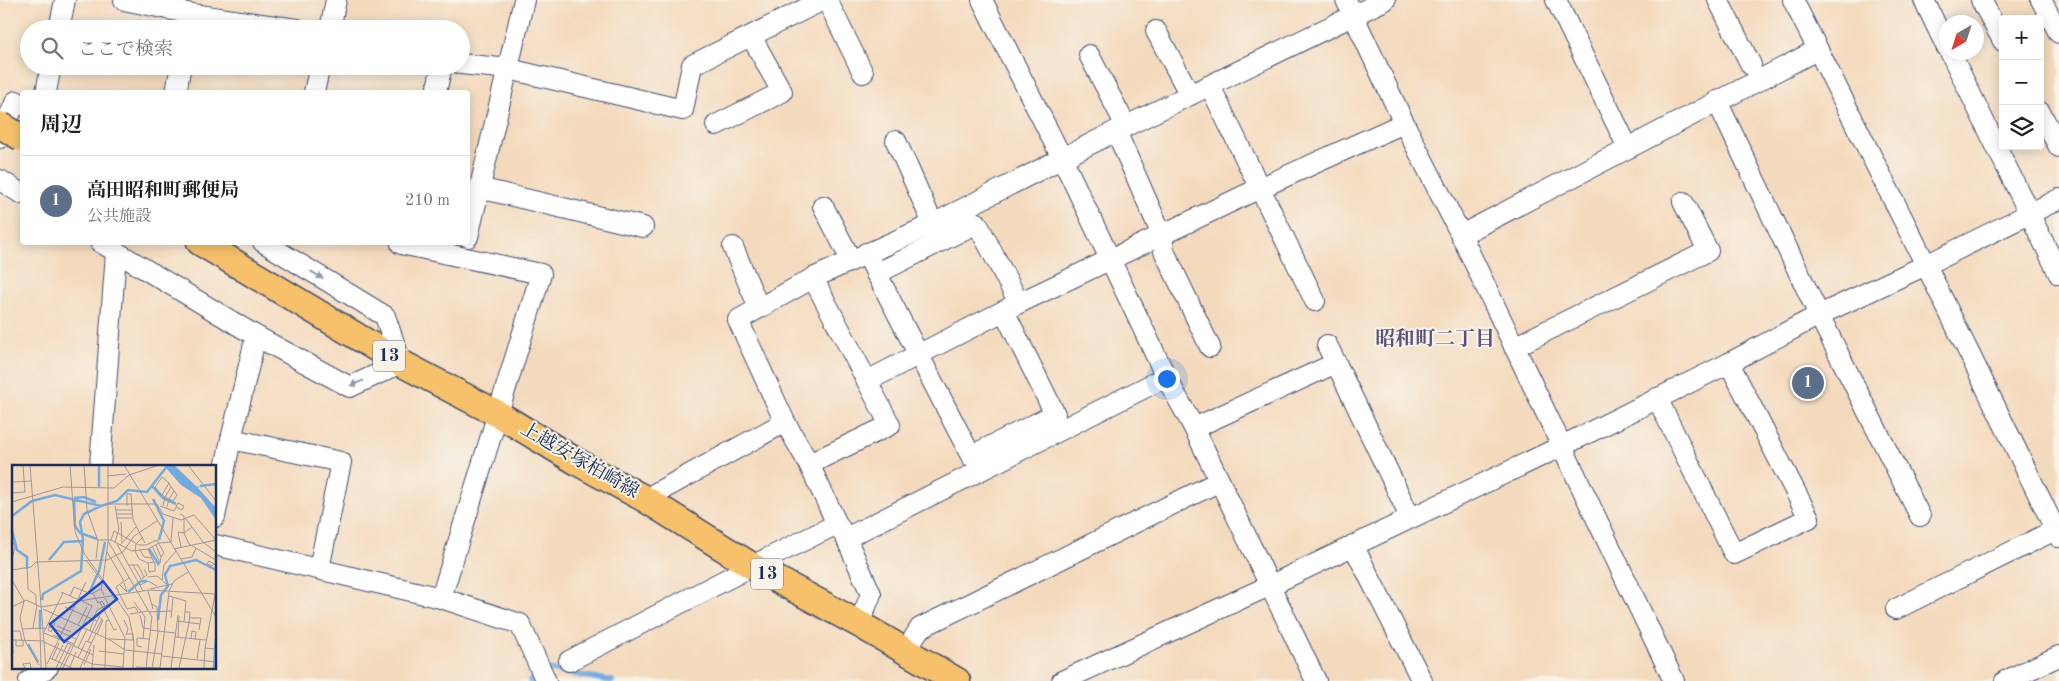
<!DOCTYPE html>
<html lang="ja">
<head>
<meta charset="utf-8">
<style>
	body { margin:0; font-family:"Old Standard TT","Noto Serif JP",serif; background:#f6f6f6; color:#202124 }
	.controls { position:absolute; right:15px; top:15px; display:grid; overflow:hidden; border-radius:5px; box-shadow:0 2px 12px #0003 }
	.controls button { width:45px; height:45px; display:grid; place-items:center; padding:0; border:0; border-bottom:1px solid #e0e0e0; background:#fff; color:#202124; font:25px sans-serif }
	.compass { position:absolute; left:1939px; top:15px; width:45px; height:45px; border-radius:50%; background:#fff; box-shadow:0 2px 12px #0003; rotate:219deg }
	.you { position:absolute; left:1166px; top:378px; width:18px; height:18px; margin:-12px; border:4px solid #fff; border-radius:50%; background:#1a73e8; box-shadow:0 0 0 8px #1a73e833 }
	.badge { display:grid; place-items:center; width:32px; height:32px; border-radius:50%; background:#2563eb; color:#fff; font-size:16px; font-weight:700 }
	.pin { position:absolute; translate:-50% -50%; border:2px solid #fff; box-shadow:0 1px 5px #0006 }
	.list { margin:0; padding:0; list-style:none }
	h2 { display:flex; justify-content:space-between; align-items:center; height:65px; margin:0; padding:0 20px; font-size:21px }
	h2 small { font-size:16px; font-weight:400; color:#757577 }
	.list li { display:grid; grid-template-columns:32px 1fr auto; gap:15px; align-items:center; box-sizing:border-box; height:90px; padding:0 20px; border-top:1px solid #e0e0e0 }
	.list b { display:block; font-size:19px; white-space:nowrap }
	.list p { margin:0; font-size:16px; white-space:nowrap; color:#757577 }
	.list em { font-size:16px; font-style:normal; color:#757577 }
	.icon { flex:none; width:28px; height:28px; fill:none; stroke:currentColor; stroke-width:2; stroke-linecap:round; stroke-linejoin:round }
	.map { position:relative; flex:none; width:2059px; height:681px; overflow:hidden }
	.search { position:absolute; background:#fff; box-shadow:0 2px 12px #0003; left:20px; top:20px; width:450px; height:55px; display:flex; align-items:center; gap:12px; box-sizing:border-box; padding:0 18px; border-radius:28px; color:#757577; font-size:19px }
	.panel { position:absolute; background:#fff; box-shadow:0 2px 12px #0003; left:20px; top:90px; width:450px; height:155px; border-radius:5px }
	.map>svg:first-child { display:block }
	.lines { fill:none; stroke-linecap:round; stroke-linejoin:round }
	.stream { stroke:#71abe1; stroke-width:6 }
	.minor-casing { stroke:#3c496c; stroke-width:22 }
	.major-casing { stroke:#3c496c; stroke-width:29 }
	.minor { stroke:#fff; stroke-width:20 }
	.major { stroke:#f6c16b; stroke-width:26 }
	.major-bridge-casing { stroke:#3c496c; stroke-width:29; stroke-linecap:butt }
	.major-bridge { stroke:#f6c16b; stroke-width:26 }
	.oneway { fill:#8d97ae }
	.labels { text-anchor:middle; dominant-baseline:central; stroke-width:4; stroke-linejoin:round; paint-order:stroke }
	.shield { fill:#f7f3e8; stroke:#5d6a87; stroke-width:1 }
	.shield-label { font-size:18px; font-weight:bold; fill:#1b2f5e }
	.street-label { font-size:19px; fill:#1b2f5e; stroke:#f7f3e8 }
	.neighbourhood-label { font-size:20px; font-weight:bold; fill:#5a517e; stroke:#f7f3e8 }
	.inset-river { fill:none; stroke:#71abe1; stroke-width:2.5 }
	.inset-road { fill:none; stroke:#9d9697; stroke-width:1 }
	.view { fill:#1d4ed8; fill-opacity:0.15; stroke:#1d4ed8; stroke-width:2.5 }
	.inset-edge { fill:none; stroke:#1b2f5e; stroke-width:2.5 }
</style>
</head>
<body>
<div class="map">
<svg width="2059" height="681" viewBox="0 0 2059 681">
	<rect width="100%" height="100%" fill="#f7f3e8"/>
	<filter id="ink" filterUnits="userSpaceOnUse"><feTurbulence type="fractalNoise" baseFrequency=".02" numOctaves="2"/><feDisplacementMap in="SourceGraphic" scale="10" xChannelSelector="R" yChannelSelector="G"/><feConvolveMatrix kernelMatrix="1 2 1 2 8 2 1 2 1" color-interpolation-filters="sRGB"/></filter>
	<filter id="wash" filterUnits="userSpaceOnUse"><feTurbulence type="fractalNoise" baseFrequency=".0096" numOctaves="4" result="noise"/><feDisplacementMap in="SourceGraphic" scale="20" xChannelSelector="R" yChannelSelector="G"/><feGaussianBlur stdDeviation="1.12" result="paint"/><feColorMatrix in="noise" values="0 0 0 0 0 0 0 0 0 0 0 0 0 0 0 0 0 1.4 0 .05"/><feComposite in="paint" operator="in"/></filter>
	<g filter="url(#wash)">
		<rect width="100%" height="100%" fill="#f4dabd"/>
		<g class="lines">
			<path class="stream" d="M 530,681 L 552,670 L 612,681"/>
		</g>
	</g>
	<g filter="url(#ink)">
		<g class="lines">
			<defs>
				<g id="minor">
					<path d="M 124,0 L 192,14 L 297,29"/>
					<path d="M 827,0 L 863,73"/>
					<path d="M 982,0 L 1062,158 L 1166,377 L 1194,428 L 1316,681"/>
					<path d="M 1346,0 L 1404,123 L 1461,235 L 1674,681"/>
					<path d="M 1556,0 L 1628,148"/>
					<path d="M 1718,0 L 1751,65"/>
					<path d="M 1793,0 L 1926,265 L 2059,537"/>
					<path d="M 1924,0 L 1946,46"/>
					<path d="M 1981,0 L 2003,41"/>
					<path d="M 2041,0 L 2059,33"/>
					<path d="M 59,29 L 65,0"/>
					<path d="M 330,29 L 336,0"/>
					<path d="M 1156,31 L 1190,95"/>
					<path d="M 1950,52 L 2059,274"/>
					<path d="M 1089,55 L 1126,126"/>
					<path d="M 461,64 L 509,69 L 683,110 L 692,65 L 823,0"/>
					<path d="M 1210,86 L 1315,301"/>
					<path d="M 46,92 L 51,66"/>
					<path d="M 176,92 L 181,66"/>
					<path d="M 314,92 L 320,66"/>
					<path d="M 436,92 L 442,66"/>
					<path d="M 1717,101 L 1819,315 L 1920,516"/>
					<path d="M 2040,112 L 2059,147"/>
					<path d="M 716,125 L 782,92 L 751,36"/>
					<path d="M 1116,131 L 1162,235 L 1164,251 L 1210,347"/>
					<path d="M 0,138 L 16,101 L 22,105"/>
					<path d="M 896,141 L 933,224"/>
					<path d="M 0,180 L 22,194"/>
					<path d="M 479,188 L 643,227"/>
					<path d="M 823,206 L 851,260"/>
					<path d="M 1461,235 L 1817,50"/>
					<path d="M 468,237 L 524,0"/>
					<path d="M 100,242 L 256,336 L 350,387 L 401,363 L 385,316 L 263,242"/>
					<path d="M 401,242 L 401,244 L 541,274 L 441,598"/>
					<path d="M 733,247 L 759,308"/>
					<path d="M 866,253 L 971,456 L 1055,414 L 1004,311"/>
					<path d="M 876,274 L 977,223 L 1019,303"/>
					<path d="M 1327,345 L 1336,363"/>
					<path d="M 1514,347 L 1708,251 L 1683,202"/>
					<path d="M 867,381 L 1019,303 L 1260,188 L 1404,123"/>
					<path d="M 1657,398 L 1734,554 L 1809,518 L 1729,363"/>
					<path d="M 1194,428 L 1336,363 L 1410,517"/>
					<path d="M 231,439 L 341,462 L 319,569"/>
					<path d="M 809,464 L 890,425 L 813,278"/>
					<path d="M 100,466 L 116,253"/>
					<path d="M 645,499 L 785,422"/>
					<path d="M 215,517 L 231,439 L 256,336"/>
					<path d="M 846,538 L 1166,377"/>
					<path d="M 215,545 L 441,598 L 520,624 L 546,681"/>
					<path d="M 1353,545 L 1422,681"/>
					<path d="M 1896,609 L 2059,528"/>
					<path d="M 859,624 L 871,594 L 846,538 L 837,524 L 809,464 L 785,422 L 738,320 L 813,278 L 933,224 L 1116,131 L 1385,0"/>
					<path d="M 905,652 L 920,628 L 1218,482"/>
					<path d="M 569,661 L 752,566 L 837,524"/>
					<path d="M 29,681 L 48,667"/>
					<path d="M 1062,681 L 1271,585 L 1562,446 L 1729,363 L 1819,315 L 1926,265 L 2059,199"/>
					<path d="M 2005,681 L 2059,656"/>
				</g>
				<path id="major" d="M 200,242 L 401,363 L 498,414 L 579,463 L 645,499 L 752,566 L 859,624 L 957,681"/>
			</defs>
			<use href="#minor" class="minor-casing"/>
			<use href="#major" class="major-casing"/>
			<use href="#minor" class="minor"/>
			<use href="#major" class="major"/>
			<defs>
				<path id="major-bridge" d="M 0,125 L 22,138"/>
			</defs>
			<use href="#major-bridge" class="major-bridge-casing"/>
			<use href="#major-bridge" class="major-bridge"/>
		</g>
		<defs><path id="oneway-solid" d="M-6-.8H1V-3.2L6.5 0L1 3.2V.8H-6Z" transform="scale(1.25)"/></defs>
		<g class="oneway">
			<use href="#oneway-solid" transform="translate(317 275) rotate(31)"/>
			<use href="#oneway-solid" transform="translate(357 383) rotate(159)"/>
		</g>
	</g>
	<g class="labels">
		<g class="shield">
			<rect x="373" y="340.5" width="32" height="31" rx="4"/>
			<rect x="751" y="558.5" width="32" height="31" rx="4"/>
		</g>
		<g class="shield-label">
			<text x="389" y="356">13</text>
			<text x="767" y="574">13</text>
		</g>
		<g class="street-label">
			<text transform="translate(579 461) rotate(30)">上越安塚柏崎線</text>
		</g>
		<g class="neighbourhood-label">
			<text x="1435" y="340">昭和町二丁目</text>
		</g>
	</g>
	<g transform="translate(12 465)">
		<rect width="204" height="204" fill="#f4dabd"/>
		<path d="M 153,0 L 162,0 L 185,22 L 188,20 L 186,23 L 204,43 L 204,55 L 189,33 L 169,20 L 154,3 L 152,5 Z" fill="#71abe1"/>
		<path class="inset-river" d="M 140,21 L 151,33 L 164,39M 188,21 L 204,19M 87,22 L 87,0M 62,33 L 72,32 L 84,37M 62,34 L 63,61 L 68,68 L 85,74M 141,34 L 152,56 L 147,75M 0,51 L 20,36 L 43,30 L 89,41 L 105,36 L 116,25 L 135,27 L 156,0M 0,65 L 5,85 L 15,92 L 15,104M 137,84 L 147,100M 37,95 L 52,77 L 70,76M 116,127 L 129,116 L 135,116M 67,134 L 77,128 L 87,106 L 93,77M 30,135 L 31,129 L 69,106 L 71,74 L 68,57 L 72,49 L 89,41M 146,155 L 149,130 L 156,121 L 153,110 L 158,101 L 184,95 L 204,105M 28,164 L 28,145M 16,179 L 26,197M 202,203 L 204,173"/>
		<path class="inset-road" d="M 18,0 L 34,203M 58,0 L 63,67 L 72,88 L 117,152 L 122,177 L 121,203M 72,0 L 75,45 L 86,76 L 84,94M 96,0 L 96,76 L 140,152 L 134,203M 112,0 L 204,152M 176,0 L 204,36M 95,11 L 114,9M 0,17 L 20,16M 159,22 L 162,26 L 157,34 L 153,32 ZM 0,28 L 13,27 L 11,0M 150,30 L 143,22 L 150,12 L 157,18M 0,37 L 51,22 L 102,23 L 117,10 L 147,0M 95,39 L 145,39 L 151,49 L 169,55 L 182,50 L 204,75M 115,41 L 115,29 L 119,29 L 121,55 L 133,78M 148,41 L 162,46 L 164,42 L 170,45 L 172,41 L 166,38 L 164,42M 151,41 L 153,32 L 150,30 L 157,18 L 159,22M 155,42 L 157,34 L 161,36 L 165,30 L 162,26M 104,45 L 120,45M 104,49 L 120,49M 168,49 L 172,51 L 172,68 L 177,79 L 204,95M 104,53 L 120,53M 174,54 L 191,77 L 204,87M 109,57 L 110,77M 131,72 L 124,79 L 123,86 L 127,94 L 136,98M 0,75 L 3,82 L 1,91M 86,75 L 99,75 L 120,86 L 136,84 L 147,78 L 159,77 L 161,53M 99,75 L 102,66 L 127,80 L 134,80 L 145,75 L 152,88 L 149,92M 103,77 L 107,64 L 103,41M 105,79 L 131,126M 108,80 L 124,62M 144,80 L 149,92 L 148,98M 140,81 L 148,98M 169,82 L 166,67 L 172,68 L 180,62M 136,84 L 138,89 L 142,97 L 143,98 L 143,106 L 137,107 L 136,98 L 142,97M 162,84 L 204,75M 128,85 L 132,92 L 140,93M 95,87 L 112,116M 169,94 L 180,92 L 184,83M 74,95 L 100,129M 202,99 L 200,101 L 195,99 L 197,96 L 202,99 L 204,100M 117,100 L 126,100 L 132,112M 121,100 L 129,114 L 135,110 L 132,104M 15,102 L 16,124 L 24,130 L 24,140M 0,105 L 19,102 L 24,97 L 95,95 L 111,87 L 122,71 L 145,56M 136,112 L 145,111 L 154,119M 117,113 L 104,122 L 115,144 L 123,142 L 126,147M 91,114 L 96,77M 0,115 L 12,136 L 8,153 L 13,176M 91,115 L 89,124 L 92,130M 150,115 L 152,100 L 164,86M 108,120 L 115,127 L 112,118M 128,120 L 136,116 L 145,121M 138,124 L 160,119M 136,126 L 141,144M 157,126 L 162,116 L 176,107M 49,127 L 65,134M 81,128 L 86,138 L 90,136 L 93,141M 58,131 L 62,122 L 79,129 L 89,124M 157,131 L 174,136 L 172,157M 93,133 L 113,173 L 111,203M 88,137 L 97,155M 122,137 L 133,152 L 131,174M 0,142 L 14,135 L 29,142M 29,142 L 137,125 L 204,129M 53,142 L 85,156M 0,144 L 1,189M 31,144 L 98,175 L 113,185M 137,147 L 160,146M 118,149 L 136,146M 82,150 L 90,154 L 83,167M 128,150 L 131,163 L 138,164M 159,153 L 161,133M 177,153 L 189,153 L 187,165M 112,155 L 116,164 L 114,170M 165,156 L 188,159M 40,157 L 36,165 L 39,167 L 43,158M 66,160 L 75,142M 36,161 L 64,174M 45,161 L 59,167M 21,163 L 25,140M 28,163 L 29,203M 10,164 L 35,163M 78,165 L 85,145 L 104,136 L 101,132M 138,165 L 163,168M 1,166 L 8,166 L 10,176M 32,167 L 51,128M 32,168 L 56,178M 85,169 L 91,155M 41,170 L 62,179M 163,172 L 194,175M 166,172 L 167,151M 97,174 L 121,175 L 121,169 L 115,169M 179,174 L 180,166 L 184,167 L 183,175M 1,175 L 32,176M 4,175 L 4,181 L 11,181 L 11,176M 13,176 L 27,200M 76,176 L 88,150M 32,177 L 80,199 L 111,202M 130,182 L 125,181 L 125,173 L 137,174M 66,183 L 75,164M 193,183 L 204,124M 113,185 L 150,189M 87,186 L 112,189M 150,191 L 204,197M 38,193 L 60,203M 66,193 L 74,176 L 80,178M 40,194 L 47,178M 185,194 L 188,175M 43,196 L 51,180M 35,199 L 74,117M 72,200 L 79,184M 58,202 L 64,187M 124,202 L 148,203M 13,203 L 11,199 L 18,198 L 19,203M 44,203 L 56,178 L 81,190M 48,203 L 59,180M 51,203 L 80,141 L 70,136M 68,203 L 84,168M 80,203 L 82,180M 93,203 L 94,156 L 97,155 L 102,165 L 105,164M 140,203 L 146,168 L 145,142 L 140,139M 148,203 L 157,127M 159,203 L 166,150M 167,203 L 177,158 L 178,147 L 173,147M 192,203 L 193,183 L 204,184"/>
		<path class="view" d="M 91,116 L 105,134 L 52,177 L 38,159 Z"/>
		<rect width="204" height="204" class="inset-edge"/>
	</g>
</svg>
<div class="controls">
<button>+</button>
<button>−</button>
<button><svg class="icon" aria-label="layers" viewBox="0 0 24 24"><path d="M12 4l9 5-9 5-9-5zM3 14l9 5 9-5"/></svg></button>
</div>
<svg class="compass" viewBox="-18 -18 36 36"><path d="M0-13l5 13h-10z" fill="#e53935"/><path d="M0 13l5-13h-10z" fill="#757577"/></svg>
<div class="you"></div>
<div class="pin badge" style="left:1808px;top:383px;background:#5c6f8a">1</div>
<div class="search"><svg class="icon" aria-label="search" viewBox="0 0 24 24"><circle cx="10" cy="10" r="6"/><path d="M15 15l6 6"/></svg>ここで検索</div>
<section class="panel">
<h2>周辺<small></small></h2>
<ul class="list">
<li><span class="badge" style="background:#5c6f8a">1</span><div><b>高田昭和町郵便局</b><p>公共施設</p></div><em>210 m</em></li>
</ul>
</section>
</div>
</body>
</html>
